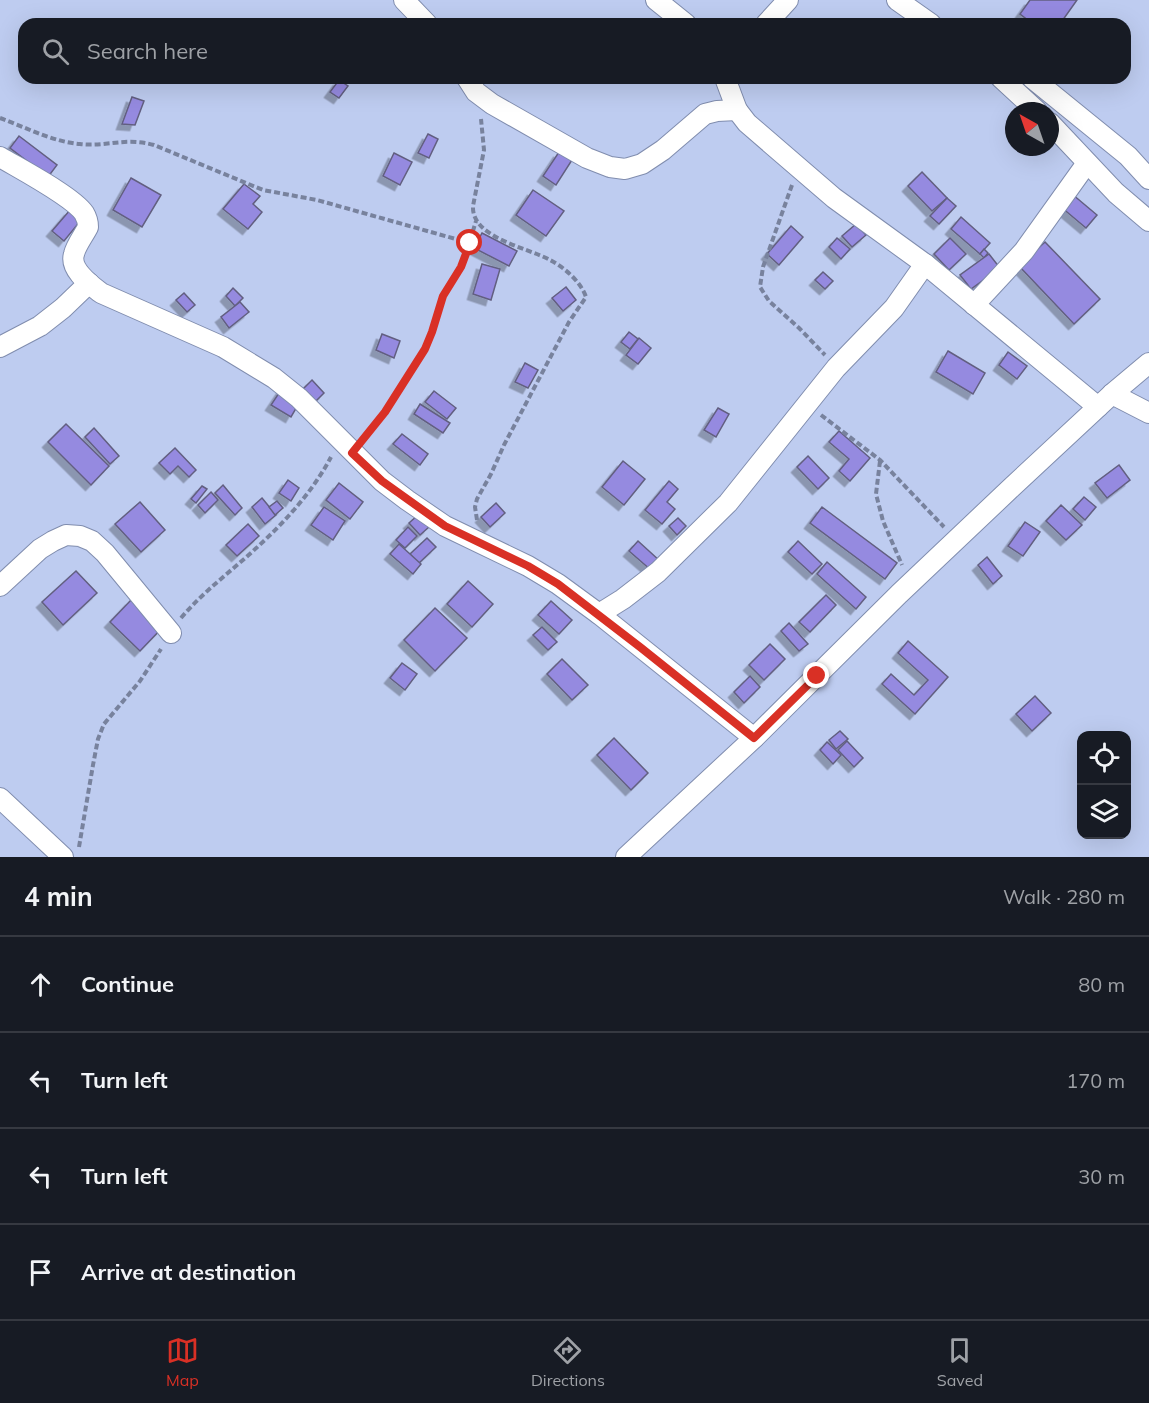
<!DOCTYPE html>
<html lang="en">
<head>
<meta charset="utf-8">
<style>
	body { margin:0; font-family:Mulish,sans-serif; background:#20242c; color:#f1f3f6 }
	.controls { position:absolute; right:18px; bottom:18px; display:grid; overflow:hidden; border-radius:12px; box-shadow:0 6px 24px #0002 }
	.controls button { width:54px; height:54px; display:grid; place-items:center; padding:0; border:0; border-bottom:2px solid #363941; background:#171b24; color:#f1f3f6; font:30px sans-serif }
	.compass { position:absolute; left:1005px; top:102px; width:54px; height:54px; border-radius:50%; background:#171b24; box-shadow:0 6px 24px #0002; rotate:320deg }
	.stop { position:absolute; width:18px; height:18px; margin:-14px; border:4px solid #d93025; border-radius:50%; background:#fff }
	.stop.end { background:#d93025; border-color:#fff; box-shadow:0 2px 6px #0008 }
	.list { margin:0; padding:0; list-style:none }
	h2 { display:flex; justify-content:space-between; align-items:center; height:78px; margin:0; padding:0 24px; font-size:26px }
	h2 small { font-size:20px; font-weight:400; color:#9ea1a6 }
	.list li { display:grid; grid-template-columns:39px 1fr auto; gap:18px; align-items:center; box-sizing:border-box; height:96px; padding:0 24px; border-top:2px solid #363941 }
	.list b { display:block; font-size:22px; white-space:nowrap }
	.list em { font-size:20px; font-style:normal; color:#9ea1a6 }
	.icon { flex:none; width:33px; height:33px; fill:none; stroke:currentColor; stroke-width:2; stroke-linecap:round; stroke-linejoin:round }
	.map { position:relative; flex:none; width:1149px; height:857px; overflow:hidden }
	.search { position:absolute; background:#171b24; box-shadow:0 6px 24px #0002; left:18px; right:18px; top:18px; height:66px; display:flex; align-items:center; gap:15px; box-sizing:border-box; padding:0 21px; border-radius:18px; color:#9ea1a6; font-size:22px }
	.sheet { height:462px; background:#171b24 }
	nav { display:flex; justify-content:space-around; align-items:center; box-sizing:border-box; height:84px; border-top:2px solid #363941; background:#171b24; font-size:16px; color:#9ea1a6 }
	nav a { display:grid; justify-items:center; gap:3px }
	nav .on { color:#d93025 }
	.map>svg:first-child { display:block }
	.building { fill:#958ae0; stroke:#625f80; stroke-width:1.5; filter:url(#shadow) }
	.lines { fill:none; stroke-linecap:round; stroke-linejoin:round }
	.street-casing { stroke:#808dae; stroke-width:22 }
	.path { stroke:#78829d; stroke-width:4; stroke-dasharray:6 3; stroke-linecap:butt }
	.street { stroke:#fff; stroke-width:20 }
	.route { stroke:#d93025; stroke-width:8 }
</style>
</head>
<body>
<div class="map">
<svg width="1149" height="857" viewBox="0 0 1149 857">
	<defs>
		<filter id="shadow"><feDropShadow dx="-5.5" dy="5.5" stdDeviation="0" flood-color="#0004"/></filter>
	</defs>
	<rect width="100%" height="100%" fill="#beccf0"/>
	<g class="building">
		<path d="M 1030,0 L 1077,0 L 1060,24 L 1033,24 L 1020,14 Z"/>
		<path d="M 339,80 L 348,86 L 339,98 L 330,92 Z"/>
		<path d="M 132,97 L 144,101 L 135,125 L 122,124 Z"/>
		<path d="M 428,134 L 438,139 L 429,158 L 418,153 Z"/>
		<path d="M 19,136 L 57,165 L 48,177 L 10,148 Z"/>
		<path d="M 559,152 L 572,160 L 556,185 L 543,176 Z"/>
		<path d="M 394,153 L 412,162 L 400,185 L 383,176 Z"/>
		<path d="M 922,172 L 947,198 L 932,211 L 908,186 Z"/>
		<path d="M 131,178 L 161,195 L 142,227 L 113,210 Z"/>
		<path d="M 244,184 L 260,196 L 253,204 L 262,212 L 248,229 L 223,209 Z"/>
		<path d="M 533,190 L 564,211 L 546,236 L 516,215 Z"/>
		<path d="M 1072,194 L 1097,215 L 1086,228 L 1061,207 Z"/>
		<path d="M 947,198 L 956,206 L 939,224 L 930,216 Z"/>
		<path d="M 70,210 L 82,219 L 64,241 L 52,231 Z"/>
		<path d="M 961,217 L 990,243 L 980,254 L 951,229 Z"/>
		<path d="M 856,224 L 866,235 L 852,247 L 842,236 Z"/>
		<path d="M 791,226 L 803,237 L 779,265 L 767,254 Z"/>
		<path d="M 482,233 L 517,251 L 509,266 L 474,248 Z"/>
		<path d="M 837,238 L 850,249 L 841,259 L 829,247 Z"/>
		<path d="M 950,238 L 966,254 L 949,270 L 934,254 Z"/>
		<path d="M 1045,242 L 1100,299 L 1074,324 L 1019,266 Z"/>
		<path d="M 984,249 L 988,253 L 984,258 L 980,254 Z"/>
		<path d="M 989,254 L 1000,268 L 971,289 L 960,275 Z"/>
		<path d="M 482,264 L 500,269 L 491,300 L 473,294 Z"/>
		<path d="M 823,272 L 833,281 L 825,289 L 815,280 Z"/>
		<path d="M 566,287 L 576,300 L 563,311 L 552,298 Z"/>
		<path d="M 233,288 L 243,298 L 235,306 L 226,296 Z"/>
		<path d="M 184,293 L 195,305 L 187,312 L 176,300 Z"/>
		<path d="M 240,302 L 249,312 L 229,328 L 221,317 Z"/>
		<path d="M 629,332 L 638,339 L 630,349 L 621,342 Z"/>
		<path d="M 382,334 L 400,341 L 394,358 L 376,350 Z"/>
		<path d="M 639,338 L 651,348 L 638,364 L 626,355 Z"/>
		<path d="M 948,351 L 985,373 L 973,394 L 936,372 Z"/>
		<path d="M 1008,352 L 1027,366 L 1017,379 L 999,365 Z"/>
		<path d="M 525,363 L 538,370 L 528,388 L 515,382 Z"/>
		<path d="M 312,380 L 324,393 L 315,402 L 303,389 Z"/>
		<path d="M 283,387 L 302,398 L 291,417 L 271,405 Z"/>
		<path d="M 434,391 L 456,408 L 447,419 L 425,402 Z"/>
		<path d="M 420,404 L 450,423 L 443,433 L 414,414 Z"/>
		<path d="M 718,408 L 729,414 L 716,437 L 704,430 Z"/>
		<path d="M 66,424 L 109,466 L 91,485 L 48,442 Z"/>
		<path d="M 94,428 L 119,456 L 110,464 L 85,437 Z"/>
		<path d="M 839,431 L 870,458 L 850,481 L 839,471 L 849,459 L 829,442 Z"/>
		<path d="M 402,434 L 428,454 L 420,465 L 393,444 Z"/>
		<path d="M 175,448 L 196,470 L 189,477 L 178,466 L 170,474 L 159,463 Z"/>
		<path d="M 808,456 L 829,478 L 818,489 L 797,467 Z"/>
		<path d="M 623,461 L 645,479 L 624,505 L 602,487 Z"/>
		<path d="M 1119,465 L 1130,480 L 1107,498 L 1095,483 Z"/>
		<path d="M 288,480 L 299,488 L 291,501 L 279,493 Z"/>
		<path d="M 669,481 L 678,489 L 667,502 L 675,509 L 662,524 L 645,510 Z"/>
		<path d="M 339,483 L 363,502 L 350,519 L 326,500 Z"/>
		<path d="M 223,485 L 242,508 L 235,515 L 215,493 Z"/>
		<path d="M 202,486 L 207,489 L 196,503 L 191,499 Z"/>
		<path d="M 211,492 L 218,500 L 205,513 L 198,505 Z"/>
		<path d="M 1084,497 L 1096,507 L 1085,520 L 1073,509 Z"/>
		<path d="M 262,498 L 276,515 L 265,524 L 252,507 Z"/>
		<path d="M 277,501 L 283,508 L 275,515 L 269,507 Z"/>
		<path d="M 140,502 L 165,530 L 141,552 L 115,524 Z"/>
		<path d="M 496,503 L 505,513 L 490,527 L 481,517 Z"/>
		<path d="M 1061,505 L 1082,525 L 1066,540 L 1046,521 Z"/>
		<path d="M 324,507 L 345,521 L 333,540 L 311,525 Z"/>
		<path d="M 822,507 L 897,563 L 885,579 L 810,523 Z"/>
		<path d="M 418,515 L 429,527 L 420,535 L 409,523 Z"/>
		<path d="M 678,518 L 686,526 L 677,535 L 669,526 Z"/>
		<path d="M 1025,522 L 1040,532 L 1023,556 L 1008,546 Z"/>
		<path d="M 248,524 L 259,536 L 237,556 L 226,545 Z"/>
		<path d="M 408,527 L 417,536 L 405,548 L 396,540 Z"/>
		<path d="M 427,538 L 436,547 L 418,564 L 410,554 Z"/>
		<path d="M 638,541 L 660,561 L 652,571 L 629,551 Z"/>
		<path d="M 798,541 L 822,564 L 812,574 L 788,552 Z"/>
		<path d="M 399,544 L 421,564 L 413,574 L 390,554 Z"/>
		<path d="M 987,557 L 1002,576 L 993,584 L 978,565 Z"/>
		<path d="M 827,562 L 866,597 L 856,609 L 817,574 Z"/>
		<path d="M 76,571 L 97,593 L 63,625 L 42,602 Z"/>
		<path d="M 468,581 L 493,604 L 472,627 L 447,604 Z"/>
		<path d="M 826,595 L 836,605 L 810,632 L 799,622 Z"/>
		<path d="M 131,600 L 162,628 L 140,651 L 110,622 Z"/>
		<path d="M 551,601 L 572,620 L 559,634 L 538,615 Z"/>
		<path d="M 435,608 L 467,638 L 435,671 L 404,640 Z"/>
		<path d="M 789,623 L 808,644 L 799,651 L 781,631 Z"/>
		<path d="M 542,627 L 557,642 L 548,650 L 533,635 Z"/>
		<path d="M 908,641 L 948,677 L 915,714 L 882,684 L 891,674 L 914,695 L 928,680 L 898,653 Z"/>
		<path d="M 770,644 L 785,659 L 764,680 L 749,665 Z"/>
		<path d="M 562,659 L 588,685 L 572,700 L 547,674 Z"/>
		<path d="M 402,663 L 417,674 L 405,690 L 390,678 Z"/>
		<path d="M 750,676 L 760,687 L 744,703 L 734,692 Z"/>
		<path d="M 1035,696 L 1051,713 L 1032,731 L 1016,714 Z"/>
		<path d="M 840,731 L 848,739 L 836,749 L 829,740 Z"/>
		<path d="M 614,738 L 648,773 L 631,790 L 597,755 Z"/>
		<path d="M 847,741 L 863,758 L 854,767 L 838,750 Z"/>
		<path d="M 827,742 L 841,755 L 833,764 L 820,750 Z"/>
	</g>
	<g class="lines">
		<defs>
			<g id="street">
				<path d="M 404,0 L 427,24"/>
				<path d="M 656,0 L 686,24"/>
				<path d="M 897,0 L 931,24"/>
				<path d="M 766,24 L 788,0"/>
				<path d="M 467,78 L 476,92 L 492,104 L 587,158 L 610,167 L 625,169 L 642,164 L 663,150 L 705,114 L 717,111 L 737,110"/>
				<path d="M 725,78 L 737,110 L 747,123 L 834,198 L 925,264 L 1098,407"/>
				<path d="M 1001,78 L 1037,111"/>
				<path d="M 1032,78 L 1128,156 L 1149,179"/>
				<path d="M 1050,123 L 1116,193 L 1149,221"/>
				<path d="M 0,157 C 20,169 72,196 84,213 C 87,218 88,222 88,227 C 84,235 76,245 74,254 C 69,270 91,285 101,293 L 223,347 L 274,378 L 299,398 L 382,481 L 407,500 L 445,526 L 528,566 L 558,584 L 599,614 L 754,738"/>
				<path d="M 974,305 L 1024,251 L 1087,163"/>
				<path d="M 0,347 L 40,326 L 63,308 L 89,283"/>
				<path d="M 1112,394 L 1149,413"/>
				<path d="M 0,586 L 40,549 L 53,541 L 66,535 L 80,536 L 92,541 L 105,553 L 171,633"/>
				<path d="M 599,614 L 623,599 L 658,572 L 728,503 L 836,368 L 894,308 L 925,264"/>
				<path d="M 0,798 L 63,857"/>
				<path d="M 626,857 L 754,738 L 899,594 L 1012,487 L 1112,394 L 1149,363"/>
			</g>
		</defs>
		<use href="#street" class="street-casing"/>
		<g class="path">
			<path d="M 0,118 C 25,127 53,142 80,144 C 107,147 125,137 154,145 L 263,190 L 317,200 L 470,243"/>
			<path d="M 792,185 L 763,267 L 760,287 L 769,301 L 799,328 L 825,355"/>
			<path d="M 821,415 L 880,460 L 944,527"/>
			<path d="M 365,437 L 385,413 L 425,349 L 443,296 L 465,257 L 476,221"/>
			<path d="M 880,461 L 876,494 L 883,521 L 902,565"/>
			<path d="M 477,520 L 475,507 L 477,499 L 491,474 L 504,445 L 569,322 L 586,297 C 581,282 564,267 550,260 C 529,248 471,238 473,206 L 484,150 L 481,119"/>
			<path d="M 181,618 C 203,592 229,573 253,551 C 283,524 312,493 331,457"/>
			<path d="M 79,847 L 93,765 L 98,739 L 104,724 L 140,681 L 161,649"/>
		</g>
		<use href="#street" class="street"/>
	</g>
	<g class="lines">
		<path class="route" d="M 470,243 L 461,267 L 443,296 L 432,332 L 425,349 L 385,412 L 352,453 L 382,481 L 445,526 L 528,566 L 558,584 L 640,647 L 754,738 L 817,676"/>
	</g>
</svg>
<div class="controls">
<button><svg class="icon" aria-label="locate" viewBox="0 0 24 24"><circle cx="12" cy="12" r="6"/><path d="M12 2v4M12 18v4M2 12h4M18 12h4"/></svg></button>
<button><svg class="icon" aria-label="layers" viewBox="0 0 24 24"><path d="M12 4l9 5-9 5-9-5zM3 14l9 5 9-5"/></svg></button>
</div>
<svg class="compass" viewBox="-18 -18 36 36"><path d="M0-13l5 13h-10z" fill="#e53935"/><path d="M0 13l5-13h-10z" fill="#9ea1a6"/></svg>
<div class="stop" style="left:470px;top:243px"></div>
<div class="stop end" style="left:817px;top:676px"></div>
<div class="search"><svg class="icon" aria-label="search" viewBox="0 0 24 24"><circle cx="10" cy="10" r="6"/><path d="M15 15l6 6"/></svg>Search here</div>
</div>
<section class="sheet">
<h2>4 min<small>Walk · 280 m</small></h2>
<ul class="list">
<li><svg class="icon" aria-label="ahead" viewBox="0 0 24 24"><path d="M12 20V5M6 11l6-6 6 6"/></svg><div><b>Continue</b></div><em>80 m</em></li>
<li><svg class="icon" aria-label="left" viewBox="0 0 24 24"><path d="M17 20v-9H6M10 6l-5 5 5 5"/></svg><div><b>Turn left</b></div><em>170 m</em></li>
<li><svg class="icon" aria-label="left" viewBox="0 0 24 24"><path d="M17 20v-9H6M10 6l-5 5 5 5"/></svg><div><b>Turn left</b></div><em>30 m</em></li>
<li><svg class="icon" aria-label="arrive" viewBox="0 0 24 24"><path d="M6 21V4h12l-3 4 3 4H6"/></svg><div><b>Arrive at destination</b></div></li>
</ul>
</section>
<nav>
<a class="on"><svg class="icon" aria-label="map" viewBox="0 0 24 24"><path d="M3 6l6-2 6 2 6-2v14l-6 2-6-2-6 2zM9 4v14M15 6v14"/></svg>Map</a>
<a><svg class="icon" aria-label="directions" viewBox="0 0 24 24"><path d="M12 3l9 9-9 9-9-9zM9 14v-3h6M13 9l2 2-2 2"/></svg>Directions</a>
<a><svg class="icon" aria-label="saved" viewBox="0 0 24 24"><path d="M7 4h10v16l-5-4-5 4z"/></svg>Saved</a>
</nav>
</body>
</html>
